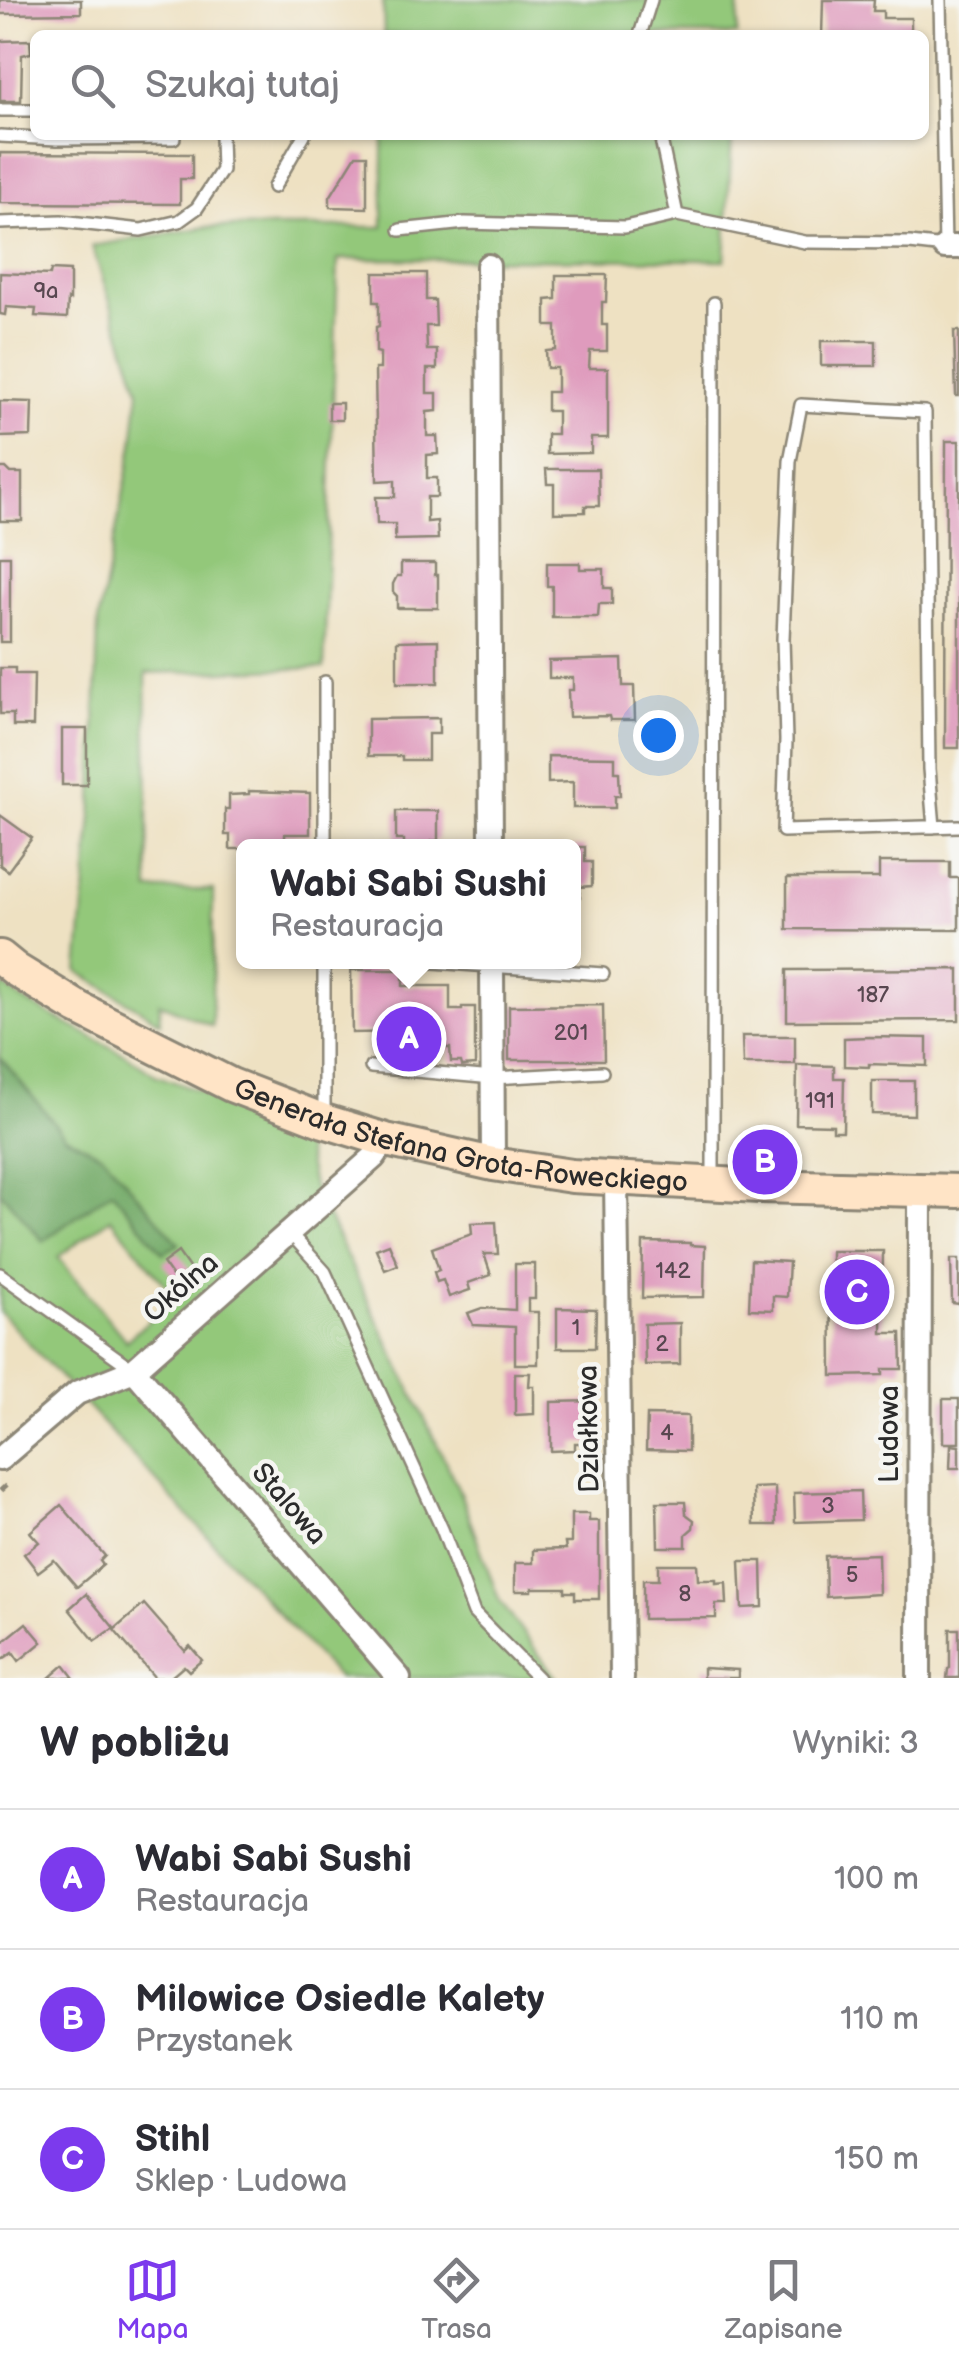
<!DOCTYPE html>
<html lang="pl">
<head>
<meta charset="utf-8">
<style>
	body { margin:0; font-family:"Balsamiq Sans",sans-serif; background:#f2f2f3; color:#2b2b33 }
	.you { position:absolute; left:658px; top:735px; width:35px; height:35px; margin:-25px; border:8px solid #fff; border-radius:50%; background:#1a73e8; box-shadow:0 0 0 15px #1a73e833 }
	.badge { display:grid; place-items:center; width:65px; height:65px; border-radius:50%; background:#7c3aed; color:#fff; font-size:32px; font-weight:700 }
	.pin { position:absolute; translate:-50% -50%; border:5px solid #fff; box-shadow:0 2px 10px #0006 }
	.popup { position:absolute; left:236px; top:839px; width:345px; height:130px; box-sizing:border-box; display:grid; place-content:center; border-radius:15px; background:#fff; filter:drop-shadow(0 2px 8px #0005); font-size:32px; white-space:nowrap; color:#7c7c81 }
	.popup b { font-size:38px; color:#2b2b33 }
	.popup::after { content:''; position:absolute; left:50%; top:100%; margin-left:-20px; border:20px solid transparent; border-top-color:#fff }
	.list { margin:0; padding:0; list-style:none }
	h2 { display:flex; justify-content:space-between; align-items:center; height:130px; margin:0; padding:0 40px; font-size:42px }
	h2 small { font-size:32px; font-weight:400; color:#7c7c81 }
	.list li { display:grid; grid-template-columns:65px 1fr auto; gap:30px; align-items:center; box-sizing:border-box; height:140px; padding:0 40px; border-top:2px solid #e1e1e2 }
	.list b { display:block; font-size:38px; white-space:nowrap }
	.list p { margin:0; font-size:32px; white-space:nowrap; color:#7c7c81 }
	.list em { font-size:32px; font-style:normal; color:#7c7c81 }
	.icon { flex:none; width:55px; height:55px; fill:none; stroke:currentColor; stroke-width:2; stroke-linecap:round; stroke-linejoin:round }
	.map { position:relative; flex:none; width:959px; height:1678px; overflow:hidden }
	.search { position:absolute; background:#fff; box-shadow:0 2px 8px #0004; left:30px; right:30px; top:30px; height:110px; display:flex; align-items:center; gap:25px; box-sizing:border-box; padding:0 35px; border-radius:15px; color:#7c7c81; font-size:38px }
	.sheet { height:550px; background:#fff }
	nav { display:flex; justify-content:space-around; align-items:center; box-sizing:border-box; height:140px; border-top:2px solid #e1e1e2; background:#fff; font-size:28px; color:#7c7c81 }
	nav a { display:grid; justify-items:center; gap:5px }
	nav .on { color:#7c3aed }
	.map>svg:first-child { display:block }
	.green { fill:#93c87a; stroke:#5f7a52; stroke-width:2.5; fill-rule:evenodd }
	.forest { fill:#76ac6a; stroke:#506c4a; stroke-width:2.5 }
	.building { fill:#df9bbd }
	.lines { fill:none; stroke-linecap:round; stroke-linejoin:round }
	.lane-casing { stroke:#8c8676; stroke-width:16 }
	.street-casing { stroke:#8c8676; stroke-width:28 }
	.secondary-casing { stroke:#8c8676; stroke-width:38 }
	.path { stroke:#8c8676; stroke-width:5; stroke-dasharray:8 8; stroke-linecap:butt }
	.lane { stroke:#fff; stroke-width:11 }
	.street { stroke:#fff; stroke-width:22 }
	.secondary { stroke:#ffe4c6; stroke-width:32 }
	.labels { text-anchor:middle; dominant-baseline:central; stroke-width:9; stroke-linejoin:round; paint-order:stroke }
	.number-label { font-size:22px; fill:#584750 }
	.street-label { font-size:28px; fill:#2b2b2b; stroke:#f6f6f2 }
</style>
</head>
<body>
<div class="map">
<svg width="959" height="1678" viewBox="0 0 959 1678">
	<rect width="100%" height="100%" fill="#f6f6f2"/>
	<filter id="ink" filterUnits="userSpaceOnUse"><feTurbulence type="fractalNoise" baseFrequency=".01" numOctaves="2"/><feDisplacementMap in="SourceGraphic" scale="20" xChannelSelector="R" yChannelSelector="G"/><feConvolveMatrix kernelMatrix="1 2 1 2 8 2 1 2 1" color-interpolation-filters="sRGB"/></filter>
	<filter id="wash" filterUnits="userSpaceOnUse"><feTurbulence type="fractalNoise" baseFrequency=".0048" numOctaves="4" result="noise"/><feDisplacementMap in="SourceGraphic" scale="40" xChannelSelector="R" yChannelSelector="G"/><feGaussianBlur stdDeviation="2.25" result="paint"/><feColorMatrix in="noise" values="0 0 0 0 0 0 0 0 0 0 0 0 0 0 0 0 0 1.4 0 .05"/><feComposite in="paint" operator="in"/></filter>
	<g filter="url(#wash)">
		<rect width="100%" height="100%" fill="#eee1c2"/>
		<g class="green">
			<path d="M 383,0 L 739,0 L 737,35 L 384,35 Z"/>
			<path d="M 383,135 L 732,135 L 725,260 L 338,259 L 324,668 L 146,673 L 149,890 L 213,890 L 212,1026 L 159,1003 L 160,1022 L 78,971 L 93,804 L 98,622 L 133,445 L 139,390 L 92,246 L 207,227 L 383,227 Z"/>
			<path d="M 0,983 L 21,999 L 129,1057 L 155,1075 L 301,1128 L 313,1186 L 459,1490 L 499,1600 L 556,1678 L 338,1678 L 0,1312 L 0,1191 L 43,1240 L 112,1190 L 163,1253 L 103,1156 L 65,1136 L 0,1060 ZM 111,1218 L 175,1297 L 126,1341 L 58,1257 Z"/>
		</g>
		<path class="forest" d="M 0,1057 L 65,1136 L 103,1155 L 179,1244 L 163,1253 L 112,1191 L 43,1241 L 0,1191 Z"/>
		<g id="blocks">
			<g class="building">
				<path d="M 0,0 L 81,0 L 81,13 L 0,14 Z"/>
				<path d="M 823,0 L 874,0 L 873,11 L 883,11 L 883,18 L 911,18 L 911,35 L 822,35 Z"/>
				<path d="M 30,40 L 31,53 L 22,55 L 21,101 L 0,101 L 0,41 Z"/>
				<path d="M 0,153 L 192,154 L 192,179 L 180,179 L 180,204 L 0,203 Z"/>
				<path d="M 356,155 L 367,155 L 367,208 L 330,207 L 330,197 Z"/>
				<path d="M 51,270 L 70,271 L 70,300 L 68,299 L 67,318 L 35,316 L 36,309 L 6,307 L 5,315 L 0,314 L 0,273 L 50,275 Z"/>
				<path d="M 374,273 L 426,273 L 426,300 L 435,300 L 436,326 L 426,326 L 427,350 L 437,350 L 437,369 L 427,369 L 427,393 L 437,393 L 437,411 L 427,412 L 427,436 L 437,436 L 438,454 L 427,455 L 427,478 L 437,478 L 437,497 L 427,497 L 427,522 L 437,521 L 438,539 L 395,540 L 395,524 L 377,524 L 376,497 L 395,497 L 395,480 L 377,481 L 375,369 L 380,369 L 380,353 L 376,352 L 376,327 L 379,326 L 379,302 L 374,302 Z"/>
				<path d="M 556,275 L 607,275 L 606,302 L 602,302 L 602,325 L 607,325 L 607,351 L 590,351 L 589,368 L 608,368 L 608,438 L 591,438 L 591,453 L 547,454 L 547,434 L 557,434 L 557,411 L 547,411 L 547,392 L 557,392 L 557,368 L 547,368 L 546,351 L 556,350 L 556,326 L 546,326 L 546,300 L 556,299 Z"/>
				<path d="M 954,331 L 959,331 L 959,396 L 956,396 Z"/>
				<rect x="821" y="341" width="55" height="25"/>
				<path d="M 0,401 L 32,402 L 31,436 L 0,437 Z"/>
				<rect x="329" y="403" width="13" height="17"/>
				<path d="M 946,441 L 959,441 L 959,748 L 945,748 Z"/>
				<path d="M 0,468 L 6,468 L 11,473 L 22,473 L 22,521 L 0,521 Z"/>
				<path d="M 546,469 L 598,469 L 599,506 L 585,506 L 585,512 L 554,513 L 554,484 L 547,484 Z"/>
				<rect x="0" y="556" width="10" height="86"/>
				<path d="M 401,563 L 435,563 L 435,575 L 438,575 L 438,608 L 397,608 L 397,596 L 393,592 L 393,584 L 397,576 L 401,576 Z"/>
				<path d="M 547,563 L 580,563 L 580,569 L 604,569 L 604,588 L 612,588 L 612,604 L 599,604 L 598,617 L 552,617 L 552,586 L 547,586 Z"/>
				<path d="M 438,640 L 438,683 L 397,683 L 397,641 Z"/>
				<path d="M 622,659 L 623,686 L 634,686 L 635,720 L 610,720 L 609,716 L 569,717 L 568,690 L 573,690 L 573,678 L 549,678 L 549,661 Z"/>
				<path d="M 0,668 L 15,668 L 15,674 L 34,674 L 33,726 L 13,726 L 13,714 L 0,714 Z"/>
				<path d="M 439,718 L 439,734 L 428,734 L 428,760 L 402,760 L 402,756 L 368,756 L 368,719 Z"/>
				<rect x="62" y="729" width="25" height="56"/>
				<path d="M 548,756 L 615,757 L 615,772 L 619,772 L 620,796 L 615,796 L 615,808 L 573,808 L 573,782 L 548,783 Z"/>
				<path d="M 249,791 L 310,793 L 310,834 L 285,834 L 285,846 L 244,846 L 244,849 L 230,849 L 230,835 L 225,835 L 225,809 L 229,809 L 229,795 L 249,794 Z"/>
				<path d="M 396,811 L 438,811 L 438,840 L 432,841 L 432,846 L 404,846 L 404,840 L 396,840 Z"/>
				<path d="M 0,815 L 32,838 L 8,871 L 0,865 Z"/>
				<path d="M 574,847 L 585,847 L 585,862 L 592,862 L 592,886 L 579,887 L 580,898 L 574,903 Z"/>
				<path d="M 879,862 L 950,862 L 950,878 L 959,878 L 959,930 L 787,929 L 787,878 L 879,878 Z"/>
				<path d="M 959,969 L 959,1020 L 787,1021 L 787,970 Z"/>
				<path d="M 351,970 L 403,970 L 403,986 L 450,986 L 450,1010 L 462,1010 L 462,1007 L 475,1007 L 475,1065 L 462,1066 L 461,1062 L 451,1062 L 450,1048 L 401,1048 L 401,1032 L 352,1033 Z"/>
				<path d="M 603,1005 L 604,1060 L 509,1060 L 509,1006 Z"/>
				<path d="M 742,1036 L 795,1036 L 795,1064 L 743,1064 Z"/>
				<path d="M 869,1037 L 927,1038 L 927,1066 L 869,1064 L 869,1067 L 844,1066 L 844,1038 Z"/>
				<path d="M 797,1065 L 834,1066 L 834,1078 L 844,1078 L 843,1131 L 833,1131 L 833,1125 L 796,1124 Z"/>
				<path d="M 872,1081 L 914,1081 L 914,1115 L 872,1114 Z"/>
				<path d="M 496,1222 L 498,1254 L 484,1254 L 491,1275 L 468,1283 L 470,1290 L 449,1297 L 443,1280 L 437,1282 L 434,1272 L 439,1270 L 432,1248 L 472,1234 L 471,1223 Z"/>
				<path d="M 643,1242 L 690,1243 L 690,1245 L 705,1246 L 704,1297 L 642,1298 Z"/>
				<path d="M 389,1244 L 398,1265 L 385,1270 L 376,1249 Z"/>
				<path d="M 831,1251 L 883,1251 L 882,1333 L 901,1333 L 902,1369 L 883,1369 L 883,1375 L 832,1376 Z"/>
				<path d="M 178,1252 L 192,1272 L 177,1283 L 163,1263 Z"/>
				<path d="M 951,1259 L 959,1259 L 959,1304 L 952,1303 Z"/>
				<path d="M 751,1260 L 789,1262 L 787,1297 L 773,1296 L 773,1310 L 749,1309 Z"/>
				<path d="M 515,1264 L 535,1264 L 535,1299 L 528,1299 L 528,1312 L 538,1312 L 538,1364 L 515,1364 L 515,1327 L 473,1325 L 468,1313 L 482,1308 L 515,1310 Z"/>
				<path d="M 557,1308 L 596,1309 L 595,1348 L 557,1348 Z"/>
				<path d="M 680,1323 L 680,1364 L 645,1365 L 644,1324 Z"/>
				<path d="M 515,1373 L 530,1373 L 529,1386 L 534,1386 L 534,1414 L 515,1415 Z"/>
				<rect x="943" y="1399" width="16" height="44"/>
				<path d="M 595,1401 L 595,1443 L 575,1443 L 575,1450 L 551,1451 L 551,1402 Z"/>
				<path d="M 647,1415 L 688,1416 L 688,1451 L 646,1450 Z"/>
				<path d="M 951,1445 L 959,1446 L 959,1468 L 950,1468 Z"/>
				<path d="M 775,1487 L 776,1525 L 754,1525 L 753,1488 Z"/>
				<path d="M 860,1491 L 861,1520 L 795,1522 L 794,1493 Z"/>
				<path d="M 657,1502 L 685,1502 L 686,1514 L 694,1520 L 693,1528 L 686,1534 L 686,1547 L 658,1547 Z"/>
				<path d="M 61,1505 L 105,1556 L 100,1561 L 103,1565 L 77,1587 L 54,1560 L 38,1572 L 24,1554 L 39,1542 L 30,1532 Z"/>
				<path d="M 571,1514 L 589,1514 L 589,1521 L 599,1521 L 599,1599 L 575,1599 L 575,1592 L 565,1592 L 565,1588 L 532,1588 L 532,1591 L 515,1591 L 515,1563 L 533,1563 L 533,1550 L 566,1549 L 565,1543 L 571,1543 Z"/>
				<path d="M 878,1554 L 879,1594 L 826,1597 L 825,1556 Z"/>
				<path d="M 740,1561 L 762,1561 L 763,1607 L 742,1608 Z"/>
				<path d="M 658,1564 L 697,1564 L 698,1580 L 716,1580 L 716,1584 L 726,1583 L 727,1604 L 716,1604 L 716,1618 L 643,1619 L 643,1580 L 658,1580 Z"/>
				<path d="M 86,1594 L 114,1628 L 95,1641 L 69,1609 Z"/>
				<path d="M 144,1604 L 185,1651 L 190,1646 L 202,1660 L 189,1671 L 184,1666 L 170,1678 L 155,1678 L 114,1630 Z"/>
				<path d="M 26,1623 L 42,1642 L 19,1661 L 13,1652 L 3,1659 L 0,1655 L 0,1644 Z"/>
				<path d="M 950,1629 L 959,1629 L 959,1678 L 947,1678 L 948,1669 L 950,1668 Z"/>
				<path d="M 64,1665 L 74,1678 L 49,1678 Z"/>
				<path d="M 703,1668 L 738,1670 L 738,1678 L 703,1678 Z"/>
			</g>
		</g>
	</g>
	<g filter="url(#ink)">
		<use href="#blocks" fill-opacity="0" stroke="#8c8676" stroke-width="2.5"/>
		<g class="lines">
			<defs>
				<g id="lane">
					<path d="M 640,35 L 651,0"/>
					<path d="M 0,110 L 35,110"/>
					<path d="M 660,135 L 677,215 L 805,242 L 910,243 L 945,247 L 940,0"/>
					<path d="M 0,136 L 57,139 L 174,138"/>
					<path d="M 274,187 L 304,135"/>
					<path d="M 0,223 L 61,221 L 141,230 L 179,221 L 197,208 L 222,170 L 221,137"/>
					<path d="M 400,230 L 465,223 L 625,227 L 677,215"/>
					<path d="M 934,827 L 929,769 L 925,412 L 801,405 L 790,461 L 783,639 L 786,740 L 783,831 L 959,826"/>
					<path d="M 325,846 L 325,682"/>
					<path d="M 433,962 L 603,974"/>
					<path d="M 371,1067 L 493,1078 L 602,1072"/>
					<path d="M 324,1117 L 324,962"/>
					<path d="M 713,1179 L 714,303"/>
					<path d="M 289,1232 L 325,1272 L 442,1529 L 474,1613 L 538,1678"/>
					<path d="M 0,1274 L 134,1370"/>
				</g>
				<g id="street">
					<path d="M 945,247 L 959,247"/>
					<path d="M 488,266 L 491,846"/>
					<path d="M 492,962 L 493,1164"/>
					<path d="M 616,1179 L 622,1678"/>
					<path d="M 134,1370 L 399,1678"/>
					<path d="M 0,1459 L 77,1393 L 134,1370 L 374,1157 L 386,1140"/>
					<path d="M 919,1678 L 920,1190"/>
				</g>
				<g id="secondary">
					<path id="s1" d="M 0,957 L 16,970 L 78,1008 L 231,1085 L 324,1121 L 386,1140 L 493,1164 L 572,1176 L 760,1186 L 959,1191"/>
				</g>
			</defs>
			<use href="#lane" class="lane-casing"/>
			<use href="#street" class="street-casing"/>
			<use href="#secondary" class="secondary-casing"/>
			<path class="path" d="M 0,1491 L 10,1482"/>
			<use href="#lane" class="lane"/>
			<use href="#street" class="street"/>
			<use href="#secondary" class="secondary"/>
		</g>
	</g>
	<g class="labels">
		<g class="number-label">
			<text x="46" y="291">9a</text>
			<text x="873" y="995">187</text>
			<text x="571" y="1033">201</text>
			<text x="820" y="1101">191</text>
			<text x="673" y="1271">142</text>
			<text x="576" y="1328">1</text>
			<text x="662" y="1344">2</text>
			<text x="667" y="1433">4</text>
			<text x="828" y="1506">3</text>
			<text x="852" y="1575">5</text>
			<text x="685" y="1594">8</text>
		</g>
		<g class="street-label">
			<text stroke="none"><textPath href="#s1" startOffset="502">Generała Stefana Grota-Roweckiego</textPath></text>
			<text transform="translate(181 1288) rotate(-41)">Okólna</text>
			<text transform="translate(589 1429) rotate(-91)">Działkowa</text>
			<text transform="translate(889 1434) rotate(-90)">Ludowa</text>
			<text transform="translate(289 1504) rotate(49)">Stalowa</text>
		</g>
	</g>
</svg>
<div class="you"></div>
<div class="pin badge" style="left:409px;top:1039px">A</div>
<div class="popup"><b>Wabi Sabi Sushi</b>Restauracja</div>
<div class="pin badge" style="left:765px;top:1162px">B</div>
<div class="pin badge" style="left:857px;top:1292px">C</div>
<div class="search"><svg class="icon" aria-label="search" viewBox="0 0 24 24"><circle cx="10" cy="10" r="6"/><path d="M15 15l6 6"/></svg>Szukaj tutaj</div>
</div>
<section class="sheet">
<h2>W pobliżu<small>Wyniki: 3</small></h2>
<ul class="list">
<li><span class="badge">A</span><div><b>Wabi Sabi Sushi</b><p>Restauracja</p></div><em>100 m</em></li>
<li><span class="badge">B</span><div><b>Milowice Osiedle Kalety</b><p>Przystanek</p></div><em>110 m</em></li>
<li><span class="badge">C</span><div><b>Stihl</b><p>Sklep · Ludowa</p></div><em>150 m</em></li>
</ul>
</section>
<nav>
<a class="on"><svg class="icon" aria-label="map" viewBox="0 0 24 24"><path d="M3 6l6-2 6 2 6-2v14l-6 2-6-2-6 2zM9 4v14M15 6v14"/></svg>Mapa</a>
<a><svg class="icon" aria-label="directions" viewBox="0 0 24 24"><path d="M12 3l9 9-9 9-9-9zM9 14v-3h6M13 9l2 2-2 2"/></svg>Trasa</a>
<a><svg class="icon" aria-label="saved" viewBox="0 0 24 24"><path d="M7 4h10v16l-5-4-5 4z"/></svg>Zapisane</a>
</nav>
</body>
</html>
